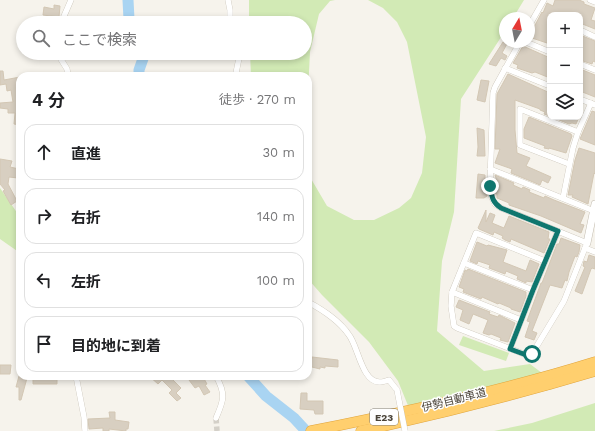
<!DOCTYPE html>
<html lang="ja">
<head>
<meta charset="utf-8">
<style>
	body { margin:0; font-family:"Work Sans","Noto Sans JP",sans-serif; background:#f2f2f2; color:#202124 }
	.controls { position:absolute; right:12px; top:12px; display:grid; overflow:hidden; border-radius:8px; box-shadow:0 2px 6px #0003 }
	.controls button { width:36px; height:36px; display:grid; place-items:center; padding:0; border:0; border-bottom:1px solid #e0e0e0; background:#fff; color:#202124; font:20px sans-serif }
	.compass { position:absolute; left:499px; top:12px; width:36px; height:36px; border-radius:50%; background:#fff; box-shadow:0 2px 6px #0003; rotate:10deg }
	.stop { position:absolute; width:12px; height:12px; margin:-9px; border:3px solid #0f766e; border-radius:50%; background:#fff }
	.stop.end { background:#0f766e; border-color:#fff; box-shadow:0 1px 4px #0008 }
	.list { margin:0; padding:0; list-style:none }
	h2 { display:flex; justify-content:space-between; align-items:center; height:52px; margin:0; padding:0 16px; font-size:17px }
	h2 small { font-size:13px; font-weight:400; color:#757577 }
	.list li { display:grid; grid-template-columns:26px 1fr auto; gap:12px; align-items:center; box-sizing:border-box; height:56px; margin:0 8px 8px; padding:0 8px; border:1px solid #e0e0e0; border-radius:12px }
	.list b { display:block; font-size:15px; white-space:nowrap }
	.list em { font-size:13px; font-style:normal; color:#757577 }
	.icon { flex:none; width:22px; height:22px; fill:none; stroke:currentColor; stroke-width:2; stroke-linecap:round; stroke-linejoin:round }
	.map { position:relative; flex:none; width:595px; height:431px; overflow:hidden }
	.search { position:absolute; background:#fff; box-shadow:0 2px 6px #0003; left:16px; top:16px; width:296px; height:44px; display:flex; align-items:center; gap:10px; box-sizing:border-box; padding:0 14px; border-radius:22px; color:#757577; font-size:15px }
	.panel { position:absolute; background:#fff; box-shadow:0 2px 6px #0003; left:16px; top:72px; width:296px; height:308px; border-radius:12px }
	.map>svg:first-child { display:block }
	.green { fill:#d2eab5 }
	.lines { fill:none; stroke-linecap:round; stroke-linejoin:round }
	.river { stroke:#a9d4f2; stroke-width:11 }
	.building { fill:#d8cfc1; stroke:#d3c7b4 }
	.minor-tunnel { stroke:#d4d0c8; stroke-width:5.5; stroke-dasharray:5.5 3; stroke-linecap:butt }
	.minor-casing { stroke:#c2bbae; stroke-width:6 }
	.tertiary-casing { stroke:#c2bbae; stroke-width:8 }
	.motorway-casing { stroke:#e0a43c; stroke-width:11 }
	.minor { stroke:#fff; stroke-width:5.5 }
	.tertiary { stroke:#fff; stroke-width:7 }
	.motorway { stroke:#ffcf6e; stroke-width:10 }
	.minor-bridge-casing { stroke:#c2bbae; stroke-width:6; stroke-linecap:butt }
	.minor-bridge { stroke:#fff; stroke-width:5.5 }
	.route { stroke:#0f766e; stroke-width:5 }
	.labels { text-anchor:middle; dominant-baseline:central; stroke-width:3; stroke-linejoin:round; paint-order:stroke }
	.shield { fill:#fff; stroke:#817c74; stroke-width:1 }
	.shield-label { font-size:10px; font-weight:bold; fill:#4b4439 }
	.street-label { font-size:11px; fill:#4b4439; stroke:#fff }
</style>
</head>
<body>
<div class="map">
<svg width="595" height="431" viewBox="0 0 595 431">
	<rect width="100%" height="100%" fill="#f6f3ec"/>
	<g class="green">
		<path d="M 249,0 L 335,0 L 330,1 L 319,14 L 310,52 L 308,92 L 308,76 L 251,76 L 250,53 L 305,53 L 305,23 L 249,23 Z"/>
		<path d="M 368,0 L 524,0 L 513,18 L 505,18 L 505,31 L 461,99 L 454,212 L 442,261 L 437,331 L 484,371 L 530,364 L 554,382 L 553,389 L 455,410 L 409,408 L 398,381 L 369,342 L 322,295 L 308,279 L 308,163 L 310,177 L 327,206 L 354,220 L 374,220 L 399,208 L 411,198 L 422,173 L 426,137 L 407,42 L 397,22 L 383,8 Z"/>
		<path d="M 0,188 L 20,217 L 20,253 L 0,239 Z"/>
		<path d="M 463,336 L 509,353 L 506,361 L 459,345 Z"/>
		<path d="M 595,403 L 595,431 L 494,431 L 532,423 Z"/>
	</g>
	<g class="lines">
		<g class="river">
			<path d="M 128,0 L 129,19 L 132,23"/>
			<path d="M 139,76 L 139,70 L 145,53"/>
			<path d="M 248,376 L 266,396 L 294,418 L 306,431"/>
		</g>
	</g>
	<g class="building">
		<path d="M 555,0 L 579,0 L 584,2 L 584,4 L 595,8 L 591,20 L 595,21 L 595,29 L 580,23 L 580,15 L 550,15 L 550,36 L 547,43 L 529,37 L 530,30 L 533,29 L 542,12 L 543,13 L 547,3 L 553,6 Z"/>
		<path d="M 54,5 L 60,6 L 59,17 L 43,15 L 44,7 L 54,9 Z"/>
		<path d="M 580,35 L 595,41 L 595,62 L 593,61 L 592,64 L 580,60 Z"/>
		<path d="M 503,42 L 508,42 L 502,53 L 507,56 L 505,60 L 501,58 L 496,66 L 489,64 Z"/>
		<path d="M 523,46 L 550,58 L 550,78 L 535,72 L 532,73 L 517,68 L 518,65 L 513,63 Z"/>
		<path d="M 580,69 L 595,75 L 595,97 L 580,91 Z"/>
		<path d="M 0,71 L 3,71 L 4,80 L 20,77 L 20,99 L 18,100 L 20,125 L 14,124 L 15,113 L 8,113 L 8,109 L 0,108 L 0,103 L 13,102 L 11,90 L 7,91 L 6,84 L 0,85 Z"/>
		<path d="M 508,74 L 550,93 L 550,116 L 544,114 L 545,112 L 540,110 L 540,109 L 515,100 L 515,130 L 517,153 L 530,158 L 526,166 L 551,177 L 548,183 L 542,180 L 540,185 L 533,182 L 511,173 L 512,169 L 495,163 L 500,149 L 495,149 L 497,94 Z"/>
		<path d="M 481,80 L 489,81 L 485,102 L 477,100 Z"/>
		<path d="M 592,111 L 595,112 L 595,145 L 580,139 Z"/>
		<path d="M 529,117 L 571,134 L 572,136 L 566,153 L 549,148 L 549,149 L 544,148 L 545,146 L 524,138 L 524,129 Z"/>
		<path d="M 552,117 L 579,117 L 576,124 L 572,123 L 569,124 Z"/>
		<path d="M 477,128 L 484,130 L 485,156 L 477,156 L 478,147 Z"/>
		<path d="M 579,148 L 595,153 L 595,174 L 594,173 L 588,204 L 572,197 L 573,195 L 568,195 L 575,160 Z"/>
		<path d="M 0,159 L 12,161 L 10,167 L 19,169 L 18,178 L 9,177 L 8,184 L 17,201 L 11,205 L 3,191 L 5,190 L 0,184 Z"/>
		<path d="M 478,174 L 485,175 L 485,188 L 486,188 L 487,196 L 484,198 L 476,198 Z"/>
		<path d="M 495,175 L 514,183 L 513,185 L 522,189 L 523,187 L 530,190 L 529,192 L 544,198 L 545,196 L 554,200 L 585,212 L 580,224 L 584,225 L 581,233 L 541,216 L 509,205 L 509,203 L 497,198 L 497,194 L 496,194 L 495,190 L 497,181 Z"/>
		<path d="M 486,210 L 486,222 L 490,213 L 495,215 L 492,223 L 504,228 L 509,216 L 549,232 L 548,239 L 550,239 L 544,253 L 511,239 L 510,242 L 505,240 L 502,238 L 503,236 L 494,232 L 493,235 L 479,229 L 478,228 Z"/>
		<path d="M 561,238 L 580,245 L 579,252 L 577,257 L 575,256 L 569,272 L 567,281 L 565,280 L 562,288 L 550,285 L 532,331 L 537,333 L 534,340 L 525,337 L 530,322 L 527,321 L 541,283 L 542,283 L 557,244 L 559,244 Z"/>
		<path d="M 477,242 L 487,246 L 488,245 L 507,250 L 503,262 L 526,271 L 530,260 L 539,264 L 532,282 L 526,281 L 526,283 L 517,279 L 518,276 L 506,271 L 505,274 L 489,268 L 490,265 L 478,261 L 477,264 L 470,261 Z"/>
		<path d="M 589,255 L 595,257 L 595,269 L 592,268 L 591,269 L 582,294 L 575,291 L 585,267 L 583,266 L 584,261 L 587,262 Z"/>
		<path d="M 468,269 L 526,292 L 526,296 L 520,312 L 511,309 L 511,308 L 499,303 L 498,304 L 482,297 L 481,299 L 463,292 L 464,289 L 459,287 L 465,270 L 467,271 Z"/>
		<path d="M 459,300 L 490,312 L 489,314 L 498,317 L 499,315 L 515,323 L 508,342 L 500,340 L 501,338 L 491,334 L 489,335 L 483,333 L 488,320 L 473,314 L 469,324 L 460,320 L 463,310 L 456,307 Z"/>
		<path d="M 312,357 L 338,360 L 338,367 L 325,366 L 325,368 L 320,367 L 320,369 L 308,366 L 308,359 L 312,359 Z"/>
		<path d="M 0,365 L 11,365 L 10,374 L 0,374 Z"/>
		<path d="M 19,376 L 27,378 L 21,400 L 19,400 L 19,387 L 16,387 Z"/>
		<path d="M 43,376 L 57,376 L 57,384 L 33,384 L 33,377 L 43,377 Z"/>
		<path d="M 149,376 L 169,376 L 181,388 L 176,393 L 181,398 L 177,401 L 169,393 L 172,390 L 162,380 L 158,384 Z"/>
		<path d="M 186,376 L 198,376 L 201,379 L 203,377 L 207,384 L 205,385 L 210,392 L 204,395 L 199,386 L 195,388 Z"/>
		<path d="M 301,393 L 307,393 L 307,401 L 323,401 L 323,414 L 315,414 L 314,410 L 300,409 Z"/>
		<path d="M 109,412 L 115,412 L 115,420 L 129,422 L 128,429 L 126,429 L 126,431 L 109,429 L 109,431 L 103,431 L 103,428 L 89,429 L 88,419 L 110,418 Z"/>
	</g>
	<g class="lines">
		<path class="minor-tunnel" d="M 216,418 L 217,431"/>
		<defs>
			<g id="minor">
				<path d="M 228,0 L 230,10 L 230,23"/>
				<path d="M 590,0 L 595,2"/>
				<path d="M 61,23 L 71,0"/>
				<path d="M 529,26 L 544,0"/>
				<path d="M 580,30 L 595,37"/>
				<path d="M 520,42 L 495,87 L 493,93 L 490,186 L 492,198 L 495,204 L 501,208 L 587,243 L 564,301 L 532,354 L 529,356 L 457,328 L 454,326 L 451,306 L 452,292 L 476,233 L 545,261"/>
				<path d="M 526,42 L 550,52"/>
				<path d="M 57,53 L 67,69 L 68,76"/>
				<path d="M 580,64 L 595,70"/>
				<path d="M 505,68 L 550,86"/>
				<path d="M 237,76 L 236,73 L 240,53"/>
				<path d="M 580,99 L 595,105"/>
				<path d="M 569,164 L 520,145 L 520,109 L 578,132"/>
				<path d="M 490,169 L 594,211"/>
				<path d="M 563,198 L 573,148 L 578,132 L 591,103"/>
				<path d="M 585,248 L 595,252"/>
				<path d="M 464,263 L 533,290"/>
				<path d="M 452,292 L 521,320"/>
				<path d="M 308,302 C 323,310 339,320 349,335 C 358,346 362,383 380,382 C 382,382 386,381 389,380 L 397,390"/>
				<path d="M 510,349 L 533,290 L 558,231"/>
				<path d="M 76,376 L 84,417 L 85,431"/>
				<path d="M 216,418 C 224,400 226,394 216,376"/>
			</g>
			<path id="tertiary" d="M 587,243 L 595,204"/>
			<g id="motorway">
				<path d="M 311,431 C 407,412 502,391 595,362"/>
				<path d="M 361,431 C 440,414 518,394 595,371"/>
			</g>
		</defs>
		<use href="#minor" class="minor-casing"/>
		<use href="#tertiary" class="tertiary-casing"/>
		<use href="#motorway" class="motorway-casing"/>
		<use href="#minor" class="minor"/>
		<use href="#tertiary" class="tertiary"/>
		<use href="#motorway" class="motorway"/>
		<defs>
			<path id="minor-bridge" d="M 397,390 L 405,431"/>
		</defs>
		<use href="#minor-bridge" class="minor-bridge-casing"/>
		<use href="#minor-bridge" class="minor-bridge"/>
	</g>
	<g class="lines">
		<path class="route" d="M 490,186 C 492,197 492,202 501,208 L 558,231 L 533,290 L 510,349 L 529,356 L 532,354"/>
	</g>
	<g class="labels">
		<rect class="shield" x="370" y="409" width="28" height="16" rx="3"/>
		<g class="shield-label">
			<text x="384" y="417">E23</text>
		</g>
		<g class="street-label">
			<text transform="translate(454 400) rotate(-14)">伊勢自動車道</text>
		</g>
	</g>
</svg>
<div class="controls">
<button>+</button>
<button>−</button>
<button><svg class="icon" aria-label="layers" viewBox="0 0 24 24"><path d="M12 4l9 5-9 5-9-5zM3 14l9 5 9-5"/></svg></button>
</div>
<svg class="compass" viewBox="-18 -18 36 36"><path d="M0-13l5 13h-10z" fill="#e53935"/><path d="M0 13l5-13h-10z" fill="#757577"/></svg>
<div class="stop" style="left:532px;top:354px"></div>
<div class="stop end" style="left:490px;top:186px"></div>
<div class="search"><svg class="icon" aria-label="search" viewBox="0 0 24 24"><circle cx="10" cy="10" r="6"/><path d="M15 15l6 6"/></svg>ここで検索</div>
<section class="panel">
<h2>4 分<small>徒歩 · 270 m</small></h2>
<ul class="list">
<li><svg class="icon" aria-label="ahead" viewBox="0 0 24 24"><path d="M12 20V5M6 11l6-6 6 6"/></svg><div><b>直進</b></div><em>30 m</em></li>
<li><svg class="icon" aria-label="right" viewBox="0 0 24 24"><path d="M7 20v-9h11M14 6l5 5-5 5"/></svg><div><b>右折</b></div><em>140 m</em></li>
<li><svg class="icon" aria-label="left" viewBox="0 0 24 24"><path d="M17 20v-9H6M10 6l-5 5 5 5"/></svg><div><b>左折</b></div><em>100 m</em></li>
<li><svg class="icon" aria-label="arrive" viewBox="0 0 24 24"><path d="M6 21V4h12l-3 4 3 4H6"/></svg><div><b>目的地に到着</b></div></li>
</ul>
</section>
</div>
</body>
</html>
